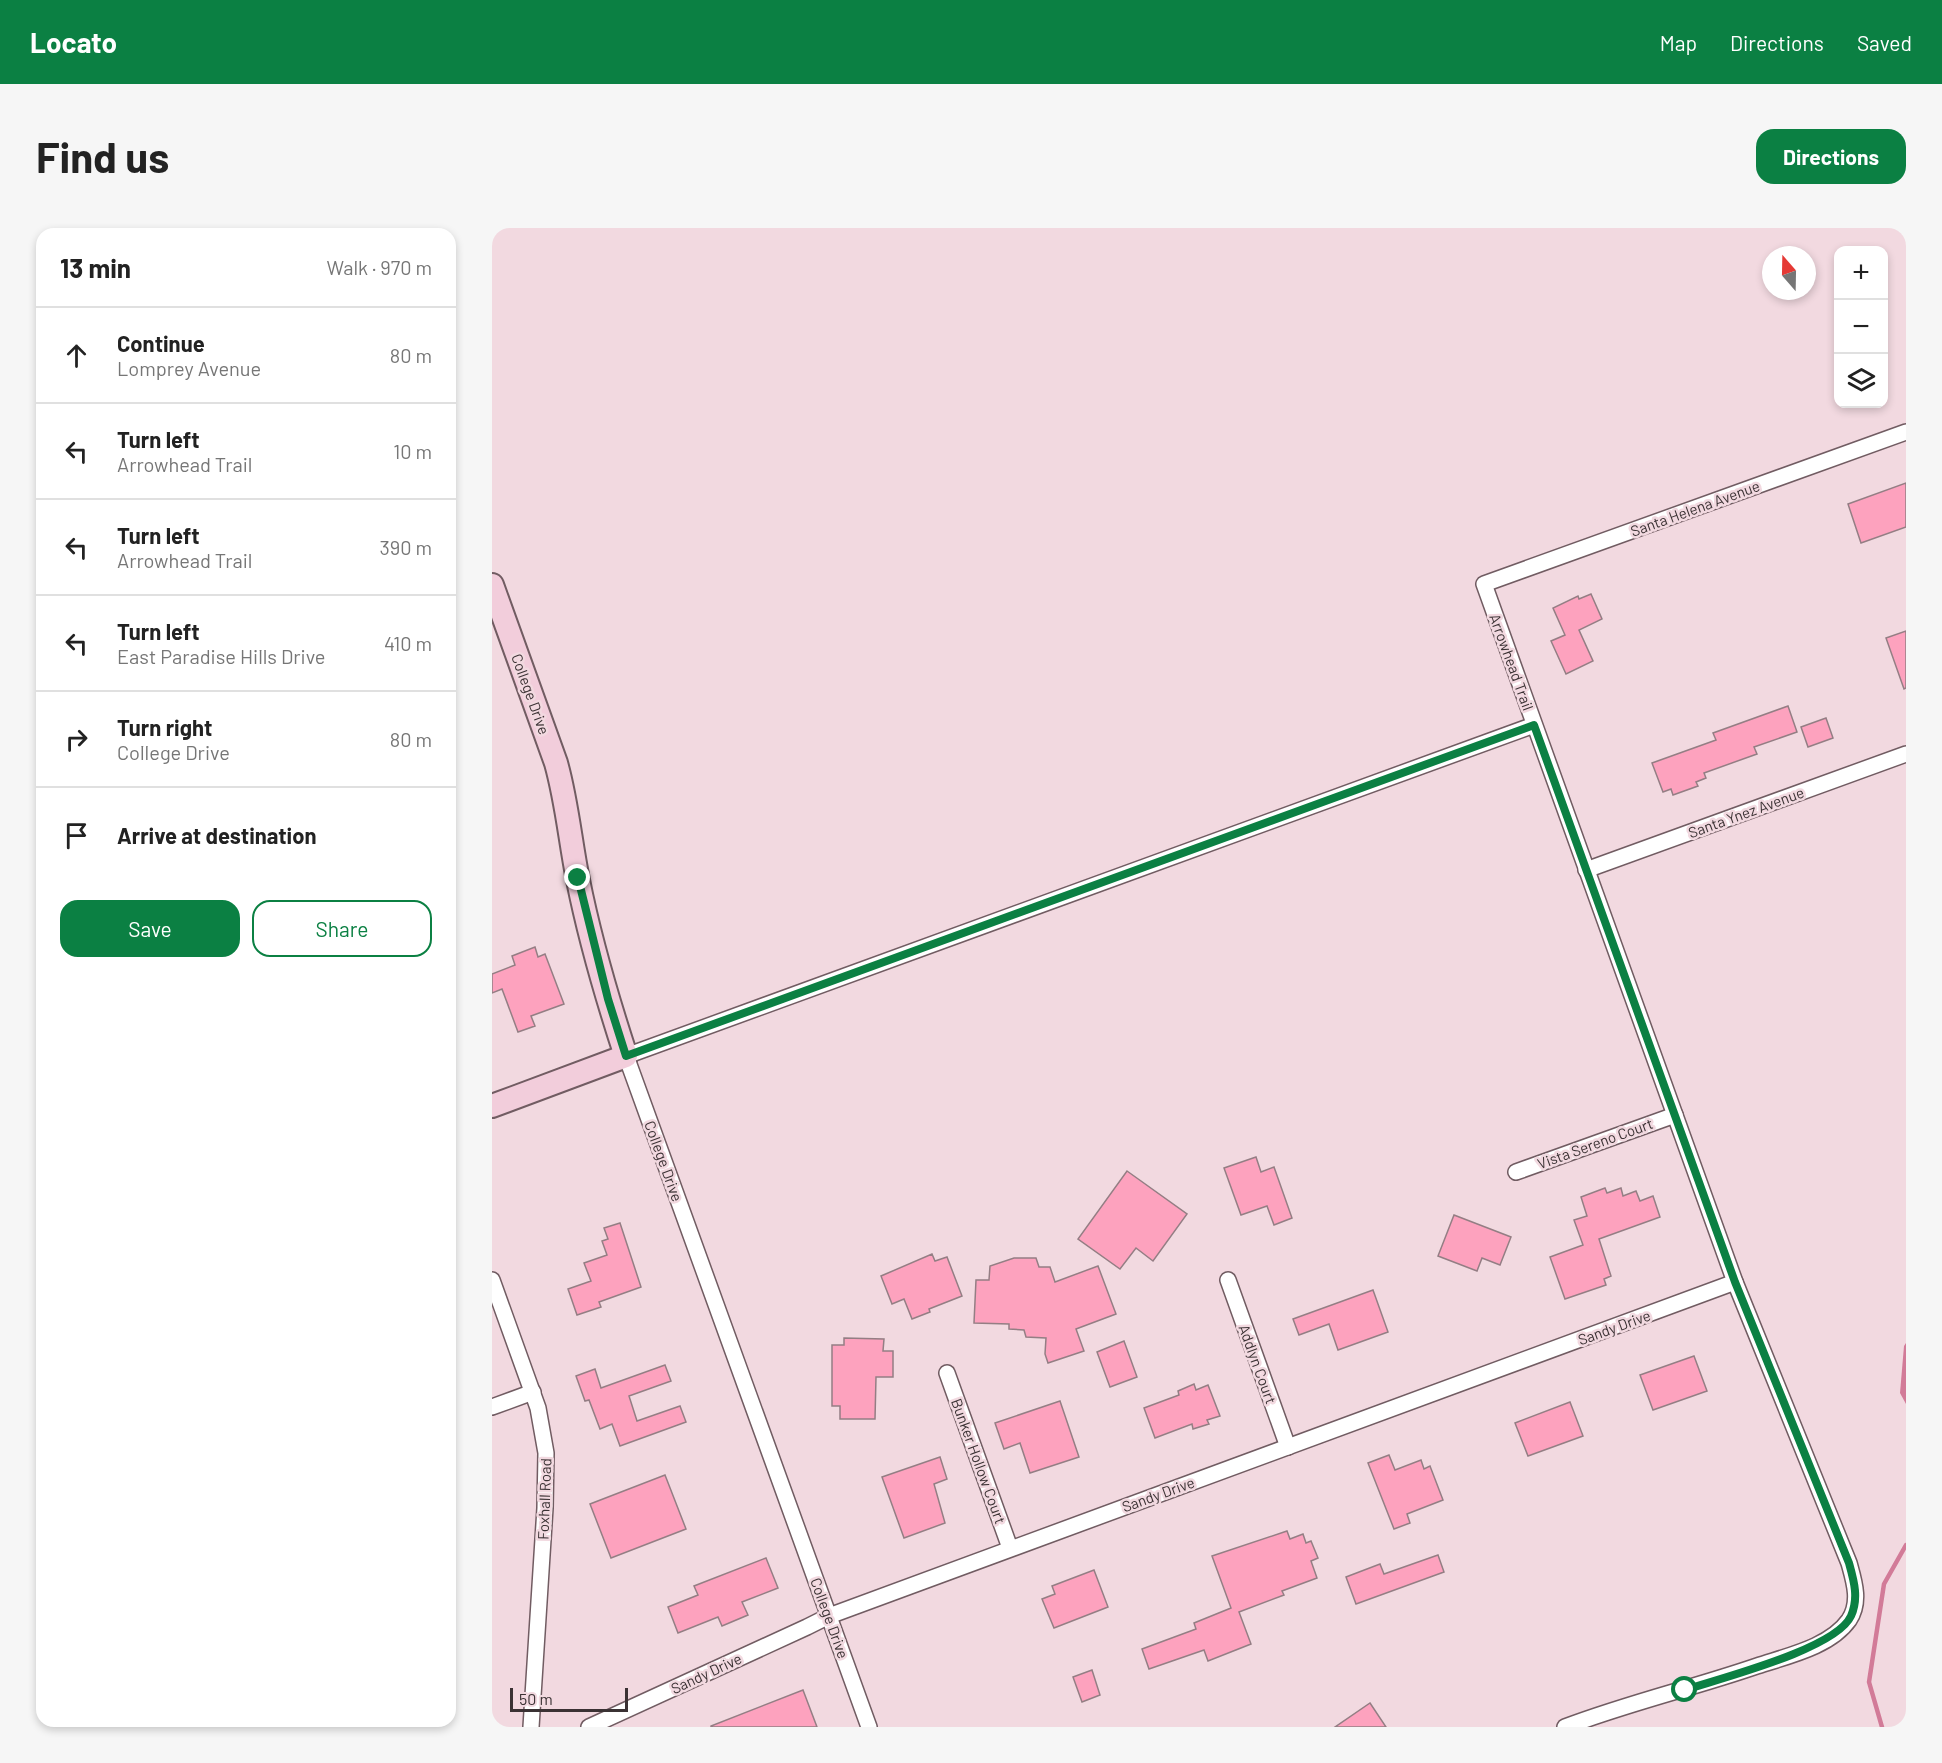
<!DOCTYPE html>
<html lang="en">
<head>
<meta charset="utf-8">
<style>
	body { margin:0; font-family:Barlow,sans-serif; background:#f6f6f6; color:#222 }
	.controls { position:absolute; right:18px; top:18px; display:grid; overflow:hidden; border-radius:12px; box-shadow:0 3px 9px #0003 }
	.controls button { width:54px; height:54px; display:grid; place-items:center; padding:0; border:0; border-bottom:2px solid #e0e0e0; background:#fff; color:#222; font:30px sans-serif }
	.compass { position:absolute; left:1270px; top:18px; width:54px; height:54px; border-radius:50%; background:#fff; box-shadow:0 3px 9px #0003; rotate:340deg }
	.scale { position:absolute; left:18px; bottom:15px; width:118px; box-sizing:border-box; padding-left:6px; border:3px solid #3b3234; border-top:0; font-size:16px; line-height:21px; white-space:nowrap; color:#3b3234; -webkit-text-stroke:4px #f2d9e0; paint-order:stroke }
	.stop { position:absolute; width:18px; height:18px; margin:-14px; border:4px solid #0b8043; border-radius:50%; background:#fff }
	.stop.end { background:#0b8043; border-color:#fff; box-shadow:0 2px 6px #0008 }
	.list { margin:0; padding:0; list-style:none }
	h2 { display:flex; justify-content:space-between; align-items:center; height:78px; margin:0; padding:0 24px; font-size:26px }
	h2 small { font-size:20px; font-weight:400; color:#767676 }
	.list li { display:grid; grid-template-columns:39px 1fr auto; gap:18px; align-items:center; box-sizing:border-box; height:96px; padding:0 24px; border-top:2px solid #e0e0e0 }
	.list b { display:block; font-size:22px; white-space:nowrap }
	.list p { margin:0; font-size:20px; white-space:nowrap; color:#767676 }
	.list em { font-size:20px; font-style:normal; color:#767676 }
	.actions { display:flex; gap:12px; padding:18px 24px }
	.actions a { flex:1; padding:14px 0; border:2px solid #0b8043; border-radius:18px; text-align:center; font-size:21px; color:#0b8043 }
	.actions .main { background:#0b8043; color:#fff }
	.icon { flex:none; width:33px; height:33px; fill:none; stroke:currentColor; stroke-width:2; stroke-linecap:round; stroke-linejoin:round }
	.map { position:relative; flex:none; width:1414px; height:1499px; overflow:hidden; border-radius:18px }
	header { display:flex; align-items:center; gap:36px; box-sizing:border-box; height:84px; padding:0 30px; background:#0b8043; color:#fff }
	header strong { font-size:28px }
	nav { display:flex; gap:33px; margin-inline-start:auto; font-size:21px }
	.intro { display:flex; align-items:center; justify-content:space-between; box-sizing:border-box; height:144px; padding:0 36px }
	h1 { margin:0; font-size:42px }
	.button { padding:15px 27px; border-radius:18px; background:#0b8043; color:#fff; font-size:21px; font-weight:700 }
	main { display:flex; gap:36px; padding:0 36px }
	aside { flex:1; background:#fff; border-radius:18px; box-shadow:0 3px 9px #0003 }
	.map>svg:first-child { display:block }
	.water { fill:#d27b98 }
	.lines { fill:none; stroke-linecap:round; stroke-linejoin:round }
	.stream { stroke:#d27b98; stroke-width:4.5 }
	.building { fill:#fda2be; stroke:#947e84; stroke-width:1.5 }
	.minor-casing { stroke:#715c62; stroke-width:18 }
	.secondary-casing { stroke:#715c62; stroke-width:26 }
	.minor { stroke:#fff; stroke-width:15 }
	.secondary { stroke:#f2cddb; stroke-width:22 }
	.route { stroke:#0b8043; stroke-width:8 }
	.labels { text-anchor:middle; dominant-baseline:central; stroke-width:5; stroke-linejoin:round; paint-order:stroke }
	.street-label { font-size:15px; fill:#3b3234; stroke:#f2d9e0 }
</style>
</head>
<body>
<header>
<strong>Locato</strong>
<nav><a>Map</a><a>Directions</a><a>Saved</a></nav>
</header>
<div class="intro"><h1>Find us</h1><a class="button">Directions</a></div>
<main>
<aside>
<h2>13 min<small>Walk · 970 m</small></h2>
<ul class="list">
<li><svg class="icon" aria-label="ahead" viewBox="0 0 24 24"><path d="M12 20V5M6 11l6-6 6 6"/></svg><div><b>Continue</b><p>Lomprey Avenue</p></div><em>80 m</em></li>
<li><svg class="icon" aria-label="left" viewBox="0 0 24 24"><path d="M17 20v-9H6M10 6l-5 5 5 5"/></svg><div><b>Turn left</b><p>Arrowhead Trail</p></div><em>10 m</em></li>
<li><svg class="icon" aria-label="left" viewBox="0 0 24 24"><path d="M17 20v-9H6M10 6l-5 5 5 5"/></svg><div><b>Turn left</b><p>Arrowhead Trail</p></div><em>390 m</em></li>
<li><svg class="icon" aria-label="left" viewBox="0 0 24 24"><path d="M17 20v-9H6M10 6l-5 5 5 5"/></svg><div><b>Turn left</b><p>East Paradise Hills Drive</p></div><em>410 m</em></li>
<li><svg class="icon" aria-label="right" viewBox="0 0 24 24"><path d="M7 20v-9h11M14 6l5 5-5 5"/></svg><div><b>Turn right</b><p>College Drive</p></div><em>80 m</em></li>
<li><svg class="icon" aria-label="arrive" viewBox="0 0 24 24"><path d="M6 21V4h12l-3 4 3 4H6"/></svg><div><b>Arrive at destination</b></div></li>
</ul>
<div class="actions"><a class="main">Save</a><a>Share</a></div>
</aside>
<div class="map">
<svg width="1414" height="1499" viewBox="0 0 1414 1499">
	<rect width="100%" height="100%" fill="#f2d9e0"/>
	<path class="water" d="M 1414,1115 L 1414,1176 L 1408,1165 L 1412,1118 Z"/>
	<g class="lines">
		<path class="stream" d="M 1390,1499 L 1377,1454 L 1392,1356 L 1414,1317"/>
	</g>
	<g class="building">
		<path d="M 1414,255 L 1414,299 L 1369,315 L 1356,276 Z"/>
		<path d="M 1099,366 L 1110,391 L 1087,402 L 1101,433 L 1074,446 L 1059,413 L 1073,407 L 1061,380 L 1086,368 L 1087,371 Z"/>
		<path d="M 1414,403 L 1414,460 L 1412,461 L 1394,410 Z"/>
		<path d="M 1296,478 L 1305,504 L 1262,519 L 1265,526 L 1212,545 L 1214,550 L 1204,554 L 1206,558 L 1181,567 L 1179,561 L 1171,564 L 1160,535 L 1224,512 L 1221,505 Z"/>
		<path d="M 1334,490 L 1341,510 L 1316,519 L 1309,499 Z"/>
		<path d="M 43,719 L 46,729 L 53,726 L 72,776 L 39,788 L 43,798 L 26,804 L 10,761 L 0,765 L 0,746 L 23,737 L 20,728 Z"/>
		<path d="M 764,929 L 769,944 L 782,939 L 800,990 L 782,997 L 775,978 L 749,987 L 732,940 Z"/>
		<path d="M 635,943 L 695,986 L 661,1033 L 644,1020 L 628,1041 L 586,1011 Z"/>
		<path d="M 1113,960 L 1115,965 L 1129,960 L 1131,968 L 1144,963 L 1148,973 L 1161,968 L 1168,989 L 1107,1011 L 1119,1048 L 1112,1051 L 1114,1057 L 1073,1071 L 1058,1029 L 1091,1017 L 1082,992 L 1095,988 L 1089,969 Z"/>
		<path d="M 962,987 L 1019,1009 L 1008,1037 L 990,1030 L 985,1043 L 946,1028 Z"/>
		<path d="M 128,995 L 149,1059 L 107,1074 L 109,1079 L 85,1087 L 76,1061 L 99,1053 L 92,1035 L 115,1027 L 110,1013 L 116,1011 L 112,1000 Z"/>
		<path d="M 440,1026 L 443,1033 L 455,1029 L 470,1068 L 437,1081 L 438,1084 L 420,1091 L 412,1071 L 400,1076 L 389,1048 Z"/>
		<path d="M 522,1030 L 544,1030 L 547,1039 L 558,1039 L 563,1054 L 606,1038 L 624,1086 L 584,1101 L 592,1123 L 556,1135 L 553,1126 L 554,1110 L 534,1109 L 532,1102 L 517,1101 L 517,1096 L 482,1095 L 484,1052 L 497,1052 L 498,1038 Z"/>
		<path d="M 881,1062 L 896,1104 L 846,1122 L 837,1096 L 807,1107 L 801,1091 Z"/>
		<path d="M 352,1110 L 392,1111 L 391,1123 L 401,1123 L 401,1149 L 384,1149 L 383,1191 L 348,1191 L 348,1178 L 340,1178 L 340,1117 L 352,1117 Z"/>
		<path d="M 632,1113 L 645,1149 L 618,1159 L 605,1124 Z"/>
		<path d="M 1202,1128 L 1215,1163 L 1161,1182 L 1148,1147 Z"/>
		<path d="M 173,1137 L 179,1153 L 137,1168 L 145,1193 L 188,1178 L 194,1194 L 128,1218 L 120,1196 L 108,1201 L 97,1172 L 93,1173 L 84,1148 L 103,1141 L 109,1160 Z"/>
		<path d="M 702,1156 L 704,1162 L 716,1157 L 728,1188 L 715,1192 L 717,1196 L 701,1201 L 700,1196 L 663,1210 L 652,1180 L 687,1167 L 686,1163 Z"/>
		<path d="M 568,1173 L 587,1229 L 538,1245 L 528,1215 L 512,1221 L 503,1195 Z"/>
		<path d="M 1078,1174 L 1091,1208 L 1036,1228 L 1023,1195 Z"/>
		<path d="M 897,1227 L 903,1242 L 929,1232 L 932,1241 L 938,1238 L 951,1272 L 915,1286 L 918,1295 L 902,1301 L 876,1235 Z"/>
		<path d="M 448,1229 L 455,1251 L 442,1256 L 453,1295 L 412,1310 L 390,1249 Z"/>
		<path d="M 173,1247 L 194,1301 L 119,1330 L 98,1276 Z"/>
		<path d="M 795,1303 L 798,1311 L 811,1306 L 814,1315 L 819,1313 L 826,1330 L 819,1333 L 825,1350 L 790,1363 L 792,1367 L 747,1384 L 759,1416 L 716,1433 L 712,1422 L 657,1441 L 650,1421 L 704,1401 L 702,1395 L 739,1380 L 720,1328 Z"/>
		<path d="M 946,1327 L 952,1344 L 864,1376 L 854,1349 L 888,1336 L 892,1346 Z"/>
		<path d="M 274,1330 L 286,1360 L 250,1374 L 256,1387 L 230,1398 L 226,1389 L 186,1405 L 176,1379 L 206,1367 L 202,1358 Z"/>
		<path d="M 602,1342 L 616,1379 L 562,1400 L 550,1371 L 563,1366 L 560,1358 Z"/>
		<path d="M 600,1442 L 608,1467 L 590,1474 L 581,1449 Z"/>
		<path d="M 311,1462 L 325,1499 L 219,1499 L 219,1498 Z"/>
		<path d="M 878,1475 L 894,1499 L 843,1499 Z"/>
	</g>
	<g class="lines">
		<defs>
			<g id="minor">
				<path d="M 1094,642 L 1414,526"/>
				<path d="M 1024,944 L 1183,887"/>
				<path d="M 0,1052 L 46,1180 L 54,1225 L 53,1280 L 39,1499"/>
				<path d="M 736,1052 L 796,1219"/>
				<path d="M 455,1145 L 518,1320"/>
				<path d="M 0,1179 L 41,1164"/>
				<path d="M 97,1499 L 315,1399 L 337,1388 L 1243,1054"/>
				<path d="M 377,1499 L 134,828 L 1042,497"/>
				<path d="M 1073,1499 C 1136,1475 1201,1460 1265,1438 C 1295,1428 1338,1419 1357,1392 C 1369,1374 1362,1353 1357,1335 L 1243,1054 L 992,356 L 1414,204"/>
			</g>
			<path id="secondary" d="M 0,357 L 64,535 C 75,574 78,612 86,652 C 98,712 115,770 134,828 L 0,878"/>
		</defs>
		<use href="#minor" class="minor-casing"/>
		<use href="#secondary" class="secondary-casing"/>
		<use href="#minor" class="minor"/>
		<use href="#secondary" class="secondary"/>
	</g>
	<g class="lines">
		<path class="route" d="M 86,650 L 116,771 L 134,828 L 1042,497 L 1243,1054 L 1357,1335 C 1362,1353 1367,1370 1359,1388 C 1344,1421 1229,1450 1193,1462"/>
	</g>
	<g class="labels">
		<g class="street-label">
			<text transform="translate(1203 280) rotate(-20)">Santa Helena Avenue</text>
			<text transform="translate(1020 434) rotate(70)">Arrowhead Trail</text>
			<text transform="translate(39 466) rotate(70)">College Drive</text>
			<text transform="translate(1254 584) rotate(-20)">Santa Ynez Avenue</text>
			<text transform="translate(1103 915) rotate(-20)">Vista Sereno Court</text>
			<text transform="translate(172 933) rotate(70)">College Drive</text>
			<text transform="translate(1122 1099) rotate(-20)">Sandy Drive</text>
			<text transform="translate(766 1136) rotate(70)">Addlyn Court</text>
			<text transform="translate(487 1233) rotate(70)">Bunker Hollow Court</text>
			<text transform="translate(666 1266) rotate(-20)">Sandy Drive</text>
			<text transform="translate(52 1271) rotate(-88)">Foxhall Road</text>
			<text transform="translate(338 1390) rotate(70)">College Drive</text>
			<text transform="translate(214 1445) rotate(-25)">Sandy Drive</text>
		</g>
	</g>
</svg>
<div class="controls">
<button>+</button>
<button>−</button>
<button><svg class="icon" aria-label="layers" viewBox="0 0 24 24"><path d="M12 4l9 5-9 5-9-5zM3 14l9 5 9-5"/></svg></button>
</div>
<svg class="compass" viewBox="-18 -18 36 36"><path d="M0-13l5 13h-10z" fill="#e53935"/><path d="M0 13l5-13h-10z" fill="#767676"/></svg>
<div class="scale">50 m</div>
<div class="stop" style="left:1193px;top:1462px"></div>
<div class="stop end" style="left:86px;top:650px"></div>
</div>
</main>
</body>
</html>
